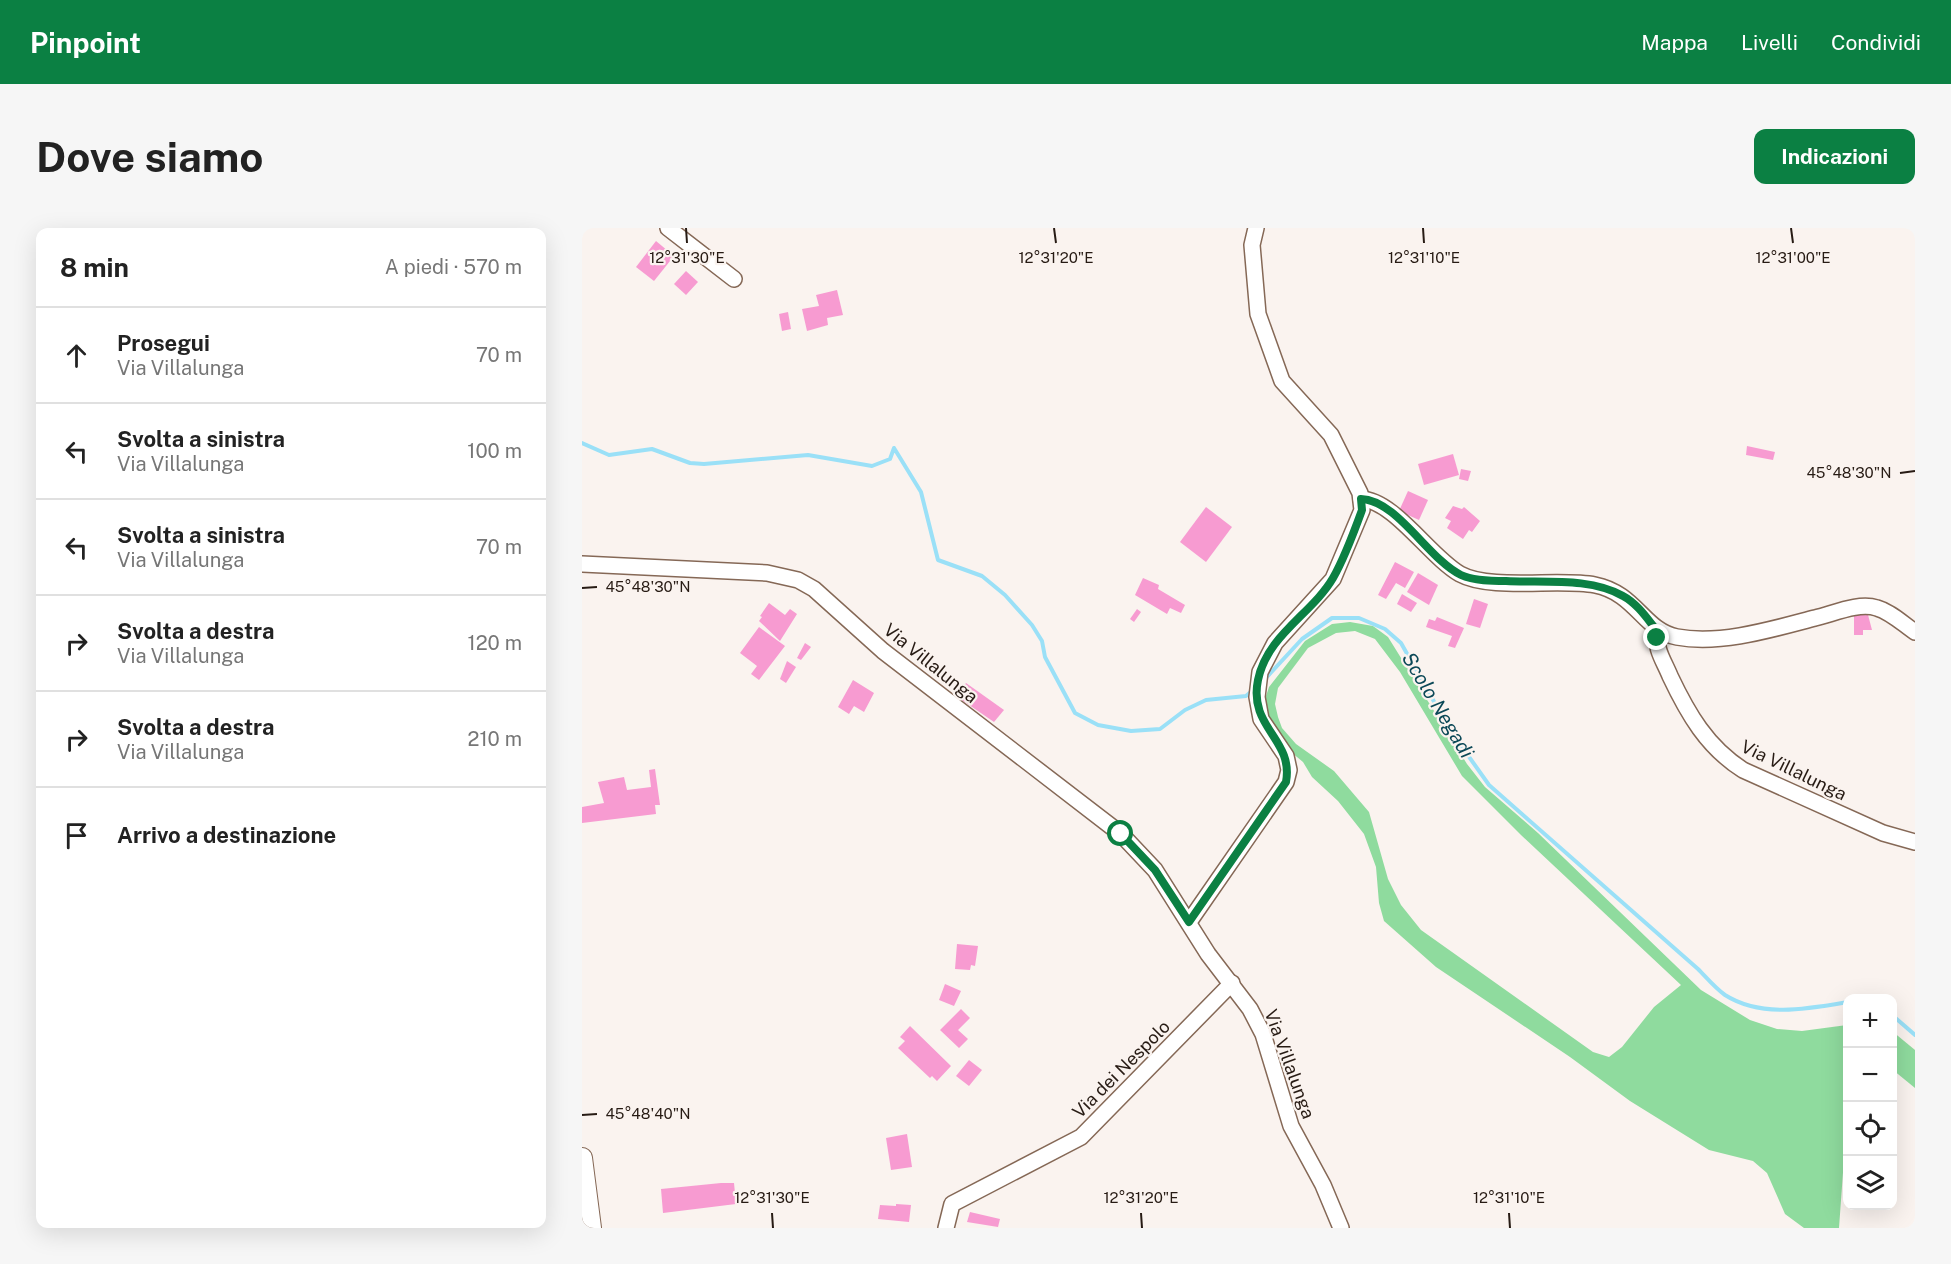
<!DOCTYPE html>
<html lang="it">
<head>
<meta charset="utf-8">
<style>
	body { margin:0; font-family:"Public Sans",sans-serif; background:#f6f6f6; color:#222 }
	.controls { position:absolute; right:18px; bottom:18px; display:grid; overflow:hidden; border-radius:12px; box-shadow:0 6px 24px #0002 }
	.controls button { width:54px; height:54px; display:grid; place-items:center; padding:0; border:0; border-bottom:2px solid #e0e0e0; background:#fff; color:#222; font:30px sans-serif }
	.stop { position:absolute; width:18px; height:18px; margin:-14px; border:4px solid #0b8043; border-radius:50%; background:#fff }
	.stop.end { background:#0b8043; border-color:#fff; box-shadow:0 2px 6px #0008 }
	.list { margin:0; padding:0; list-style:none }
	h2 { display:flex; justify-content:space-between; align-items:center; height:78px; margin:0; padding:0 24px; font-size:26px }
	h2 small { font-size:20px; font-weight:400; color:#767676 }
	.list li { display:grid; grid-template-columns:39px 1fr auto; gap:18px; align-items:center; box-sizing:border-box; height:96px; padding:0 24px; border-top:2px solid #e0e0e0 }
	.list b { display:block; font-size:22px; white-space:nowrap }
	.list p { margin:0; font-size:20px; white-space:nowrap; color:#767676 }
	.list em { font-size:20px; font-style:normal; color:#767676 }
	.icon { flex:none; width:33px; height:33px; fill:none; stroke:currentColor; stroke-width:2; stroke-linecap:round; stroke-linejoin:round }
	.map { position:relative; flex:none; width:1333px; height:1000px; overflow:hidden; border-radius:12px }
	header { display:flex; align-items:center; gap:36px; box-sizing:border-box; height:84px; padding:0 30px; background:#0b8043; color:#fff }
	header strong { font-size:28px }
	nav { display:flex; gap:33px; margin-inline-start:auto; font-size:21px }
	.intro { display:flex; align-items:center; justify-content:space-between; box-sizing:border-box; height:144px; padding:0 36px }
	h1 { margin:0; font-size:42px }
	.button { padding:15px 27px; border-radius:12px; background:#0b8043; color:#fff; font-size:21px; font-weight:700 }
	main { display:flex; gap:36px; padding:0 36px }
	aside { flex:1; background:#fff; border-radius:12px; box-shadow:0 6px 24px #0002 }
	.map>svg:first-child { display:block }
	.green { fill:#8fdb9e; fill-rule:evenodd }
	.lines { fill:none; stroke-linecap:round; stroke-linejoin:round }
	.stream { stroke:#9ae0f7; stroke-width:4 }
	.building { fill:#f79bd1 }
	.minor-casing { stroke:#856856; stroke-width:18 }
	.major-casing { stroke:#856856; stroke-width:22 }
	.minor { stroke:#fff; stroke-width:15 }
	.major { stroke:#fff; stroke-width:20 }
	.route { stroke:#0b8043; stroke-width:8 }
	.ticks { fill:none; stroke:#271b14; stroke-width:2 }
	.labels { text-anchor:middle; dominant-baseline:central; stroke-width:4.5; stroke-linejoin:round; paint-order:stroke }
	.street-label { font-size:18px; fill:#271b14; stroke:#faf3ef }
	.water-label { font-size:20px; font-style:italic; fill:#0b4857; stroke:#faf3ef }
	.ticks-label { font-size:15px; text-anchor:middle; fill:#271b14; stroke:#faf3ef; stroke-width:4.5; stroke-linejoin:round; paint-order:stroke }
</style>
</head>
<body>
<header>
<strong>Pinpoint</strong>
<nav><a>Mappa</a><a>Livelli</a><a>Condividi</a></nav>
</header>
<div class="intro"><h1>Dove siamo</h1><a class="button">Indicazioni</a></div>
<main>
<aside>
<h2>8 min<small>A piedi · 570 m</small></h2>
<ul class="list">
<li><svg class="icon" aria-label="ahead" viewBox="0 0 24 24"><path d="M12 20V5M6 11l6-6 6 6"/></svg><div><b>Prosegui</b><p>Via Villalunga</p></div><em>70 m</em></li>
<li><svg class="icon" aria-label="left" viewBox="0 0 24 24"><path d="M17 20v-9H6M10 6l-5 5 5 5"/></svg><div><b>Svolta a sinistra</b><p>Via Villalunga</p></div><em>100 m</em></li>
<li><svg class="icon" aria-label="left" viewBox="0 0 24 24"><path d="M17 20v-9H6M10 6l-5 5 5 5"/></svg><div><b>Svolta a sinistra</b><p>Via Villalunga</p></div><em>70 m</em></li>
<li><svg class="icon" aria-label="right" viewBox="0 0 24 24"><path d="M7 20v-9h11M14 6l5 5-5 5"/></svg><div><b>Svolta a destra</b><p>Via Villalunga</p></div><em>120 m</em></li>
<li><svg class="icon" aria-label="right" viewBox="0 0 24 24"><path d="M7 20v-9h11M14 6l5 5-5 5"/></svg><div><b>Svolta a destra</b><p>Via Villalunga</p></div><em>210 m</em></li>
<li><svg class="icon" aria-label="arrive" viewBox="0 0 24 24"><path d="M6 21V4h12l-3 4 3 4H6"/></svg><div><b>Arrivo a destinazione</b></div></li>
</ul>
</aside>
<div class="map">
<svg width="1333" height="1000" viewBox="0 0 1333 1000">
	<rect width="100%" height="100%" fill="#faf3ef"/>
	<g class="green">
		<path d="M 768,394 L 791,398 L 806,409 L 885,536 L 903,559 L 956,605 L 1119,762 L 1168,792 L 1195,801 L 1220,803 L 1265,797 L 1265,889 L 1257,1000 L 1222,1000 L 1203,986 L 1185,945 L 1171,933 L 1127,922 L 1048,873 L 988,829 L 854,739 L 802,693 L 797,675 L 794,639 L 782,606 L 756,573 L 730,549 L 721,534 L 709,524 L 688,494 L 683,471 L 687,459 L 723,413 L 750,396 ZM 773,403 L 793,411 L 818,444 L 880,548 L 939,607 L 1099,757 L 1072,779 L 1040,819 L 1027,829 L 1011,824 L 839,702 L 819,677 L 806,651 L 787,584 L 752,543 L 714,516 L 700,500 L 696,489 L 693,476 L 696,460 L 726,420 L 754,405 Z"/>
		<path d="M 1310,803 L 1333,822 L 1333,860 L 1311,842 Z"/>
	</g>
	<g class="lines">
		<g class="stream">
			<path d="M 0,215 L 27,227 L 70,221 L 108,235 L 122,236 L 226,227 L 290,238 L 308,231 L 312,220 L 339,264 L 356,332 L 400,348 L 423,367 L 450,397 L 460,413 L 463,429 L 493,485 L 516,497 L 549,503 L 578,501 L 603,482 L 624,472 L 664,468 L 671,462"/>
			<path d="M 683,451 L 720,411 L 750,390 L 777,390 L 803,401 L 819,415 L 868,502 L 907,557 L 1116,741 C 1124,749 1133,760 1143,767 C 1179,790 1226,781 1266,774"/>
			<path d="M 1310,787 L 1333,807"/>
		</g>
	</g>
	<g class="building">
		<path d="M 74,13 L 92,28 L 72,53 L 54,39 Z"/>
		<path d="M 104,43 L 116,54 L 104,67 L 92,56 Z"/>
		<path d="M 255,62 L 261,87 L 245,90 L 246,97 L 225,103 L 220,81 L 237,78 L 234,67 Z"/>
		<path d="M 206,84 L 209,101 L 200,103 L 197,86 Z"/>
		<path d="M 1165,218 L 1193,224 L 1191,232 L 1164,227 Z"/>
		<path d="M 871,226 L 877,247 L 842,257 L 836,236 Z"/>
		<path d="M 879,241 L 889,243 L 886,253 L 877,251 Z"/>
		<path d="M 826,263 L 846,272 L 837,292 L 817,283 Z"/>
		<path d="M 871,278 L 880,281 L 882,279 L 898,293 L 890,304 L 887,302 L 881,311 L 865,300 L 869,293 L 863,290 Z"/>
		<path d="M 624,279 L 650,299 L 624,334 L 598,314 Z"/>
		<path d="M 813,334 L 832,344 L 823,360 L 814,355 L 804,371 L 796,367 Z"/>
		<path d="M 836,345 L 856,357 L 847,377 L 825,364 Z"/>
		<path d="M 561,350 L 577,357 L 576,361 L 603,377 L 599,385 L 588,380 L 585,386 L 553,367 Z"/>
		<path d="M 820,366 L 835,375 L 829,384 L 815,376 Z"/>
		<path d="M 892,371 L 906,376 L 898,400 L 884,396 Z"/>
		<path d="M 187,375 L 203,387 L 208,381 L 215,386 L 198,413 L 177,393 L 180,389 L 178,388 Z"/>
		<path d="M 555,381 L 559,384 L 552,394 L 548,391 Z"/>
		<path d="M 1285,383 L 1290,402 L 1281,402 L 1281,407 L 1272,407 L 1272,384 Z"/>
		<path d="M 855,389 L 882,400 L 873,420 L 866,418 L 870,408 L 844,399 L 847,391 L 853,393 Z"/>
		<path d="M 177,399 L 203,418 L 177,452 L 169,446 L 175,438 L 158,425 Z"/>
		<path d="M 223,415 L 229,419 L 219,432 L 215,430 Z"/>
		<path d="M 205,433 L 214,439 L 204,455 L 198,451 Z"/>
		<path d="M 271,452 L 292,465 L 282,484 L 272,478 L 267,486 L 256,479 Z"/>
		<path d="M 384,455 L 422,482 L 412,494 L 374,468 Z"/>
		<path d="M 73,541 L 78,577 L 73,577 L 74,586 L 0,595 L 0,579 L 22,575 L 16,554 L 42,549 L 45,562 L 69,559 L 67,542 Z"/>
		<path d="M 375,716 L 396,718 L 393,738 L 389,737 L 388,742 L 373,741 Z"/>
		<path d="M 363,756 L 379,763 L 372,778 L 357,772 Z"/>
		<path d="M 379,781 L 388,790 L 376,802 L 386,811 L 377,820 L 358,802 Z"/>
		<path d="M 328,798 L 369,838 L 355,853 L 350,848 L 348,850 L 316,820 L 323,813 L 318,809 Z"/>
		<path d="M 387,832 L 400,842 L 387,858 L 374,848 Z"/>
		<path d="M 325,906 L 330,939 L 309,942 L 304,910 Z"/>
		<path d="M 139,955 L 152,955 L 154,976 L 81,985 L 79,961 Z"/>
		<path d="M 314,976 L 329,977 L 327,994 L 296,991 L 298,977 L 314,978 Z"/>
		<path d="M 388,984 L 418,991 L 416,999 L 385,994 Z"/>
	</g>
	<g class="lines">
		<defs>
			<g id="minor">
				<path d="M 86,0 L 152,51"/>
				<path d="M 779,271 C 812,272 848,329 878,346 C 909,363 977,350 1013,357 C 1054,365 1062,403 1095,409 C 1139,417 1191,401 1233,390 C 1251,386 1276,374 1295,380 C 1309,384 1321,396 1333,404"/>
				<path d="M 0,336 L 185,345 L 216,352 L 232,361 L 301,423 L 539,606 L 573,642 L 626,726 L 668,781 L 681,806 L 709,898 L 741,957 L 759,1000"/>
				<path d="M 1076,404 C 1072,420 1082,433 1088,448 C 1106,486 1125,519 1161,542 L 1301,605 L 1333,614"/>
				<path d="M 607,694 L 704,554 L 707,542 L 704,528 L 679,491 L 675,469 L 678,444 L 693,415 L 751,351 L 780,282 L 778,265 L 749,207 L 700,153 L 676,86 L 670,17 L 674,0"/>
				<path d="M 364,1000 L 370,976 L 499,909 L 650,755"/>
			</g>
			<path id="major" d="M 0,930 L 9,1000"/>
		</defs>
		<use href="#minor" class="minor-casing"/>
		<use href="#major" class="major-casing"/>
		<use href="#minor" class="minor"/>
		<use href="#major" class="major"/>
	</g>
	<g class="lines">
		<path class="route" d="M 539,606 L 573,642 L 607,694 L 704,554 C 712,511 666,500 676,452 C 685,407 730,386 751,350 C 763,329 772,304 780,282 L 779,271 C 815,272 846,331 879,347 C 892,353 911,353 924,353 C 962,355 1008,349 1041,368 C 1056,376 1066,392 1076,404 L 1075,410"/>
	</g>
	<path class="ticks" d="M 104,0 L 105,15M 472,0 L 474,15M 841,0 L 842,15M 1209,0 L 1211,15M 1318,245 L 1333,243M 0,360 L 15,359M 0,887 L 15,886M 190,985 L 191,1000M 559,985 L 560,1000M 927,985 L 928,1000"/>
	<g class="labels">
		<g class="street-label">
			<text transform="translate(349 435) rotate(39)">Via Villalunga</text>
			<text transform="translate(1212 542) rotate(26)">Via Villalunga</text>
			<text transform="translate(708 836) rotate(70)">Via Villalunga</text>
			<text transform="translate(539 841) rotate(-45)">Via dei Nespolo</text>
		</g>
		<g class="water-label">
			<text transform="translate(856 477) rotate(59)">Scolo Negadi</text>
		</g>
	</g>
	<g class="ticks-label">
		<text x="105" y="35">12°31'30"E</text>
		<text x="474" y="35">12°31'20"E</text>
		<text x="842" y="35">12°31'10"E</text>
		<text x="1211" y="35">12°31'00"E</text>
		<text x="1267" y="250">45°48'30"N</text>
		<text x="66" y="364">45°48'30"N</text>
		<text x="66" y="891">45°48'40"N</text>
		<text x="190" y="975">12°31'30"E</text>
		<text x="559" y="975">12°31'20"E</text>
		<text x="927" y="975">12°31'10"E</text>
	</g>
</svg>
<div class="controls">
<button>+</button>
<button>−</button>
<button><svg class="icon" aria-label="locate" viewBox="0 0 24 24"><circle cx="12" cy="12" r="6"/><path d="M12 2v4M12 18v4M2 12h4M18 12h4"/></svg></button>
<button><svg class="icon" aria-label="layers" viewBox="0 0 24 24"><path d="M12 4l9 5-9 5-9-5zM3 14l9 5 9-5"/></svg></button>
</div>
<div class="stop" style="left:539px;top:606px"></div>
<div class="stop end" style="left:1075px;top:410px"></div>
</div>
</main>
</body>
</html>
